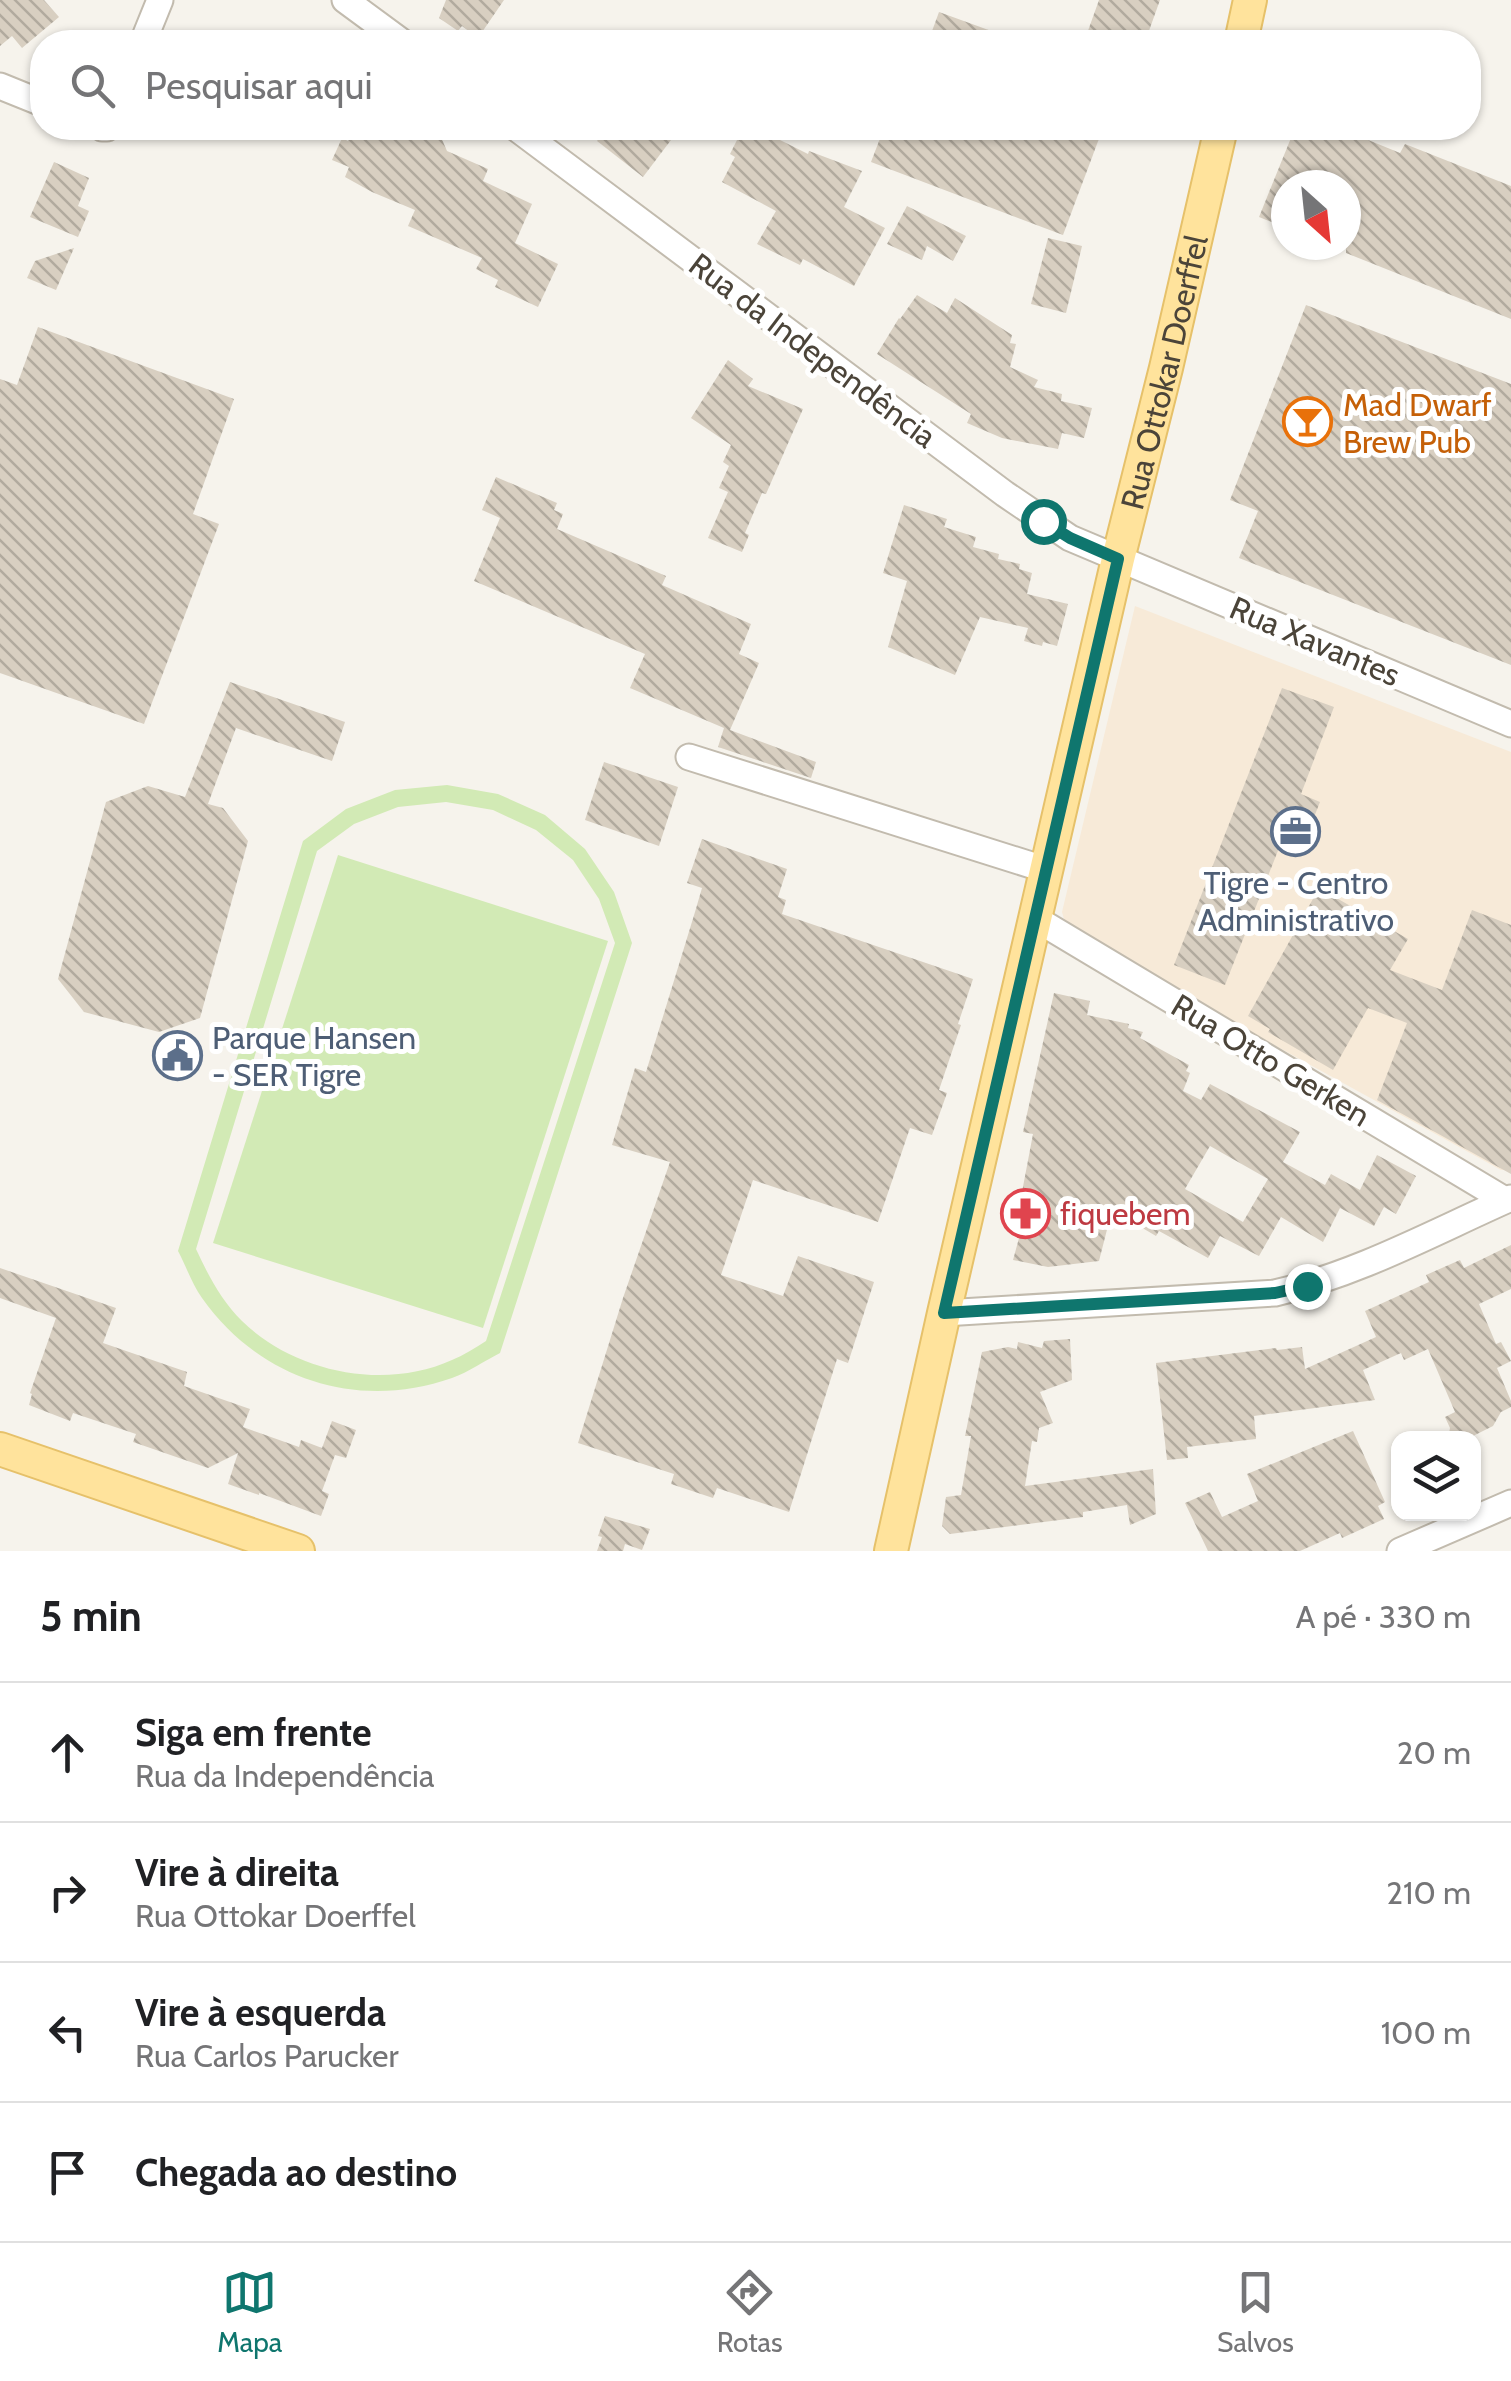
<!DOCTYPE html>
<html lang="pt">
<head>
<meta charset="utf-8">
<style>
	body { margin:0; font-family:Cabin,sans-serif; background:#f6f6f6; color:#202124 }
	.controls { position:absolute; right:30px; bottom:30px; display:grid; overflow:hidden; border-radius:20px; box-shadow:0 2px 8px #0004 }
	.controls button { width:90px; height:90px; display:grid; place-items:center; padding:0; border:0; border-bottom:2px solid #e0e0e0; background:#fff; color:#202124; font:50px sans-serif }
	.compass { position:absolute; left:1271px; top:170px; width:90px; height:90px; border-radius:50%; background:#fff; box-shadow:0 2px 8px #0004; rotate:153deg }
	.stop { position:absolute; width:30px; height:30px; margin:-22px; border:8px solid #0f766e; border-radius:50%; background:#fff }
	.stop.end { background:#0f766e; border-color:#fff; box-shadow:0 2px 10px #0008 }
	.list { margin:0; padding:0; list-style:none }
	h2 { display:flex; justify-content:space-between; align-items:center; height:130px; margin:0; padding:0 40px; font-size:42px }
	h2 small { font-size:32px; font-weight:400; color:#757577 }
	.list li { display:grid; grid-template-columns:65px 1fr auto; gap:30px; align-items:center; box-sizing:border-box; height:140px; padding:0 40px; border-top:2px solid #e0e0e0 }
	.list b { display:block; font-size:38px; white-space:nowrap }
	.list p { margin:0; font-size:32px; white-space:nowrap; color:#757577 }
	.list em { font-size:32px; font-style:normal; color:#757577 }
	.icon { flex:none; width:55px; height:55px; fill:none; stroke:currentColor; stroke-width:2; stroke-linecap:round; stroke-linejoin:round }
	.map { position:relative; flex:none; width:1511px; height:1551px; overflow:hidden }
	.search { position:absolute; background:#fff; box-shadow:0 2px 8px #0004; left:30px; right:30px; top:30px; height:110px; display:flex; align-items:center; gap:25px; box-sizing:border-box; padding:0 35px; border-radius:40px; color:#757577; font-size:38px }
	.sheet { height:690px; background:#fff }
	nav { display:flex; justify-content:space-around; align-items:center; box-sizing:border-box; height:140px; border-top:2px solid #e0e0e0; background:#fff; font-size:28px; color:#757577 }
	nav a { display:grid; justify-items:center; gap:5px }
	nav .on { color:#0f766e }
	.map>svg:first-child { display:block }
	.commercial { fill:#f7ead8 }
	.green { fill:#d2eab5; fill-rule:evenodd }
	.building { fill:url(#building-back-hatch); fill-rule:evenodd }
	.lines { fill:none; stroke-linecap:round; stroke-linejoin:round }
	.minor-casing { stroke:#c2bbae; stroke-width:29 }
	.major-casing { stroke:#e6c16a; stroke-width:36 }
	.minor { stroke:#fff; stroke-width:25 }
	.major { stroke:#ffe39c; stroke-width:32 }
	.route { stroke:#0f766e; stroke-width:12 }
	.labels { text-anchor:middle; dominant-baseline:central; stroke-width:10; stroke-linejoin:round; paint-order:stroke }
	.street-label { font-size:32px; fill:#4b4439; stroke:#fff }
	.food-label { font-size:32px; fill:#c56008; stroke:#fff; text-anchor:start }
	.service-label { font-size:32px; fill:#4e5e75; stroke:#fff }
	.health-label { font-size:32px; fill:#be3a42; stroke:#fff; text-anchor:start }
</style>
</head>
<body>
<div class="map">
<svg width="1511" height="1551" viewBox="0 0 1511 1551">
	<defs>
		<pattern id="building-back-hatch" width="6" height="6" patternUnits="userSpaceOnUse" patternTransform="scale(2.5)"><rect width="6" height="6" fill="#d8cfc1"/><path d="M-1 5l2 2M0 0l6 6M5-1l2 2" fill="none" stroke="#b1aa9e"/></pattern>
	</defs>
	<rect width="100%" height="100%" fill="#f6f3ec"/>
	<path class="commercial" d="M 1135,606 L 1511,752 L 1511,1170 L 1501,1170 L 1073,934 L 1065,923 L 1062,912 Z"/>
	<g class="green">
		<path d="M 447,785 L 498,794 L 545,815 L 585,849 L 614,892 L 632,943 L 500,1353 C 484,1361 469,1372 452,1378 C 358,1411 260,1380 202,1298 C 192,1284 186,1266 178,1251 L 303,841 L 346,809 L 395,790 ZM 446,802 L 493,810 L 536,830 L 573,860 L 599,899 L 615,943 L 486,1341 C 475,1348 464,1355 452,1360 C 384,1391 294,1372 242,1321 C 221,1300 208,1275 196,1249 L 317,851 L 354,824 L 398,807 Z"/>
		<path d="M 338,855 L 608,941 L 483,1328 L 213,1243 Z"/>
	</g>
	<g class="building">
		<path d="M 0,0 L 44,0 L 59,17 L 22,48 L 12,36 L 0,46 Z"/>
		<path d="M 446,0 L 504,0 L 478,38 L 462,26 L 458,31 L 439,18 Z"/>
		<path d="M 1099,0 L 1160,0 L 1145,42 L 1084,42 Z"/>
		<path d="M 939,12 L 1016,40 L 1016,42 L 928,42 Z"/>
		<path d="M 354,128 L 437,128 L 447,151 L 488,169 L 483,181 L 532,204 L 515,243 L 558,264 L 538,307 L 495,287 L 498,280 L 476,269 L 482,258 L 408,226 L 415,210 L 372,192 L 345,177 L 349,167 L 332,160 L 342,138 L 348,141 Z"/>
		<path d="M 607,128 L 655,128 L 671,140 L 643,177 L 597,141 Z"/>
		<path d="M 743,128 L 756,128 L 808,154 L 809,151 L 862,171 L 844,207 L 885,228 L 854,286 L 803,259 L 800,265 L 757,244 L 776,211 L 722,182 L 735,157 L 730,154 Z"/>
		<path d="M 884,128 L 1103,128 L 1063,235 L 871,162 Z"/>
		<path d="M 1295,128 L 1339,128 L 1400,153 L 1405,144 L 1511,186 L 1511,319 L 1346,253 L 1346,185 L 1286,185 L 1286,228 L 1259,217 Z"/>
		<path d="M 54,162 L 89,178 L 78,206 L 89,211 L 78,237 L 30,217 Z"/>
		<path d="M 907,206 L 966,236 L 953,261 L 927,246 L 922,260 L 887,244 Z"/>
		<path d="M 1048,238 L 1082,246 L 1066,313 L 1031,304 Z"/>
		<path d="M 74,248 L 56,290 L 27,278 L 35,261 Z"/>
		<path d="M 917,295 L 947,313 L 955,298 L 1012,335 L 1010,343 L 1016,344 L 1010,367 L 1038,380 L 1034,387 L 1062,394 L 1061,401 L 1092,408 L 1084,438 L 1062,433 L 1058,449 L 1002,438 L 967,423 L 971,414 L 877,354 L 899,318 L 900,319 Z"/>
		<path d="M 1306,305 L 1511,384 L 1511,665 L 1239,558 L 1258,511 L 1230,500 Z"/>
		<path d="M 38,327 L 234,399 L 193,514 L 219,524 L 144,724 L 0,673 L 0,379 L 17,385 Z"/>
		<path d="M 728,360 L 753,379 L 748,386 L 803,409 L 766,494 L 762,493 L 745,533 L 749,535 L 742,552 L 708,538 L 728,492 L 719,488 L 729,466 L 723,462 L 731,445 L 691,418 Z"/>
		<path d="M 496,477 L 557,503 L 554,510 L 563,514 L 557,529 L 666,576 L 662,585 L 751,624 L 739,654 L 759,663 L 730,730 L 816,762 L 811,778 L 718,747 L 724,728 L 630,688 L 645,654 L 474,581 L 500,518 L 482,510 Z"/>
		<path d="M 904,505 L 947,519 L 944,527 L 976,537 L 973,547 L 999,554 L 998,559 L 1020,564 L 1019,569 L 1032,573 L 1027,594 L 1068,604 L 1057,646 L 1043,642 L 1042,646 L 1024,641 L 1028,628 L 980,617 L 955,675 L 888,647 L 907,581 L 883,573 Z"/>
		<path d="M 230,682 L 345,722 L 332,761 L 236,728 L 208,804 L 223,808 L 248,841 L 200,1018 L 159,1032 L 84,1012 L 58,979 L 106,802 L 148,786 L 185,797 Z"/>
		<path d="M 1282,688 L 1334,707 L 1301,794 L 1320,802 L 1301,850 L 1281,843 L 1225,985 L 1174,965 Z"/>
		<path d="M 604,762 L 678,787 L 659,846 L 585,820 Z"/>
		<path d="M 702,839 L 787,869 L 778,897 L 786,900 L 782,914 L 973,979 L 958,1024 L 961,1025 L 939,1090 L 947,1093 L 932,1135 L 910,1128 L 878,1222 L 753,1180 L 721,1275 L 783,1296 L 798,1256 L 874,1282 L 848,1363 L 837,1359 L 789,1512 L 717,1488 L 713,1498 L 671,1484 L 674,1474 L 578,1443 L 623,1298 L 670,1162 L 612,1145 L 635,1068 L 646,1072 L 695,912 L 702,888 L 687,883 Z"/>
		<path d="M 1319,888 L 1408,939 L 1390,970 L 1442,990 L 1472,910 L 1511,925 L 1511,1174 L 1377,1100 L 1407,1023 L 1368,1008 L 1333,1070 L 1268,1032 L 1270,1029 L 1248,1016 Z"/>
		<path d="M 1054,993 L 1090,1001 L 1087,1015 L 1129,1024 L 1128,1028 L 1143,1032 L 1140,1038 L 1189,1065 L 1186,1071 L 1190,1073 L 1183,1091 L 1201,1100 L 1210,1084 L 1300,1132 L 1283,1162 L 1325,1185 L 1331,1174 L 1360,1190 L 1377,1155 L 1416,1176 L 1396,1214 L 1384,1207 L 1374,1226 L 1340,1208 L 1323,1242 L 1281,1217 L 1259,1256 L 1220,1236 L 1208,1258 L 1159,1231 L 1156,1236 L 1112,1210 L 1099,1261 L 1048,1267 L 1013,1260 L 1031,1194 L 1022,1192 L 1033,1134 L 1023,1132 ZM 1210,1146 L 1268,1179 L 1243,1222 L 1185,1189 Z"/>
		<path d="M 1511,1245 L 1511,1289 L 1479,1304 L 1496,1344 L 1501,1342 L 1511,1361 L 1497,1368 L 1511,1401 L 1511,1407 L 1501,1412 L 1493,1426 L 1469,1438 L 1448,1438 L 1450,1428 L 1445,1417 L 1455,1412 L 1428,1349 L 1404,1360 L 1401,1353 L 1363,1370 L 1375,1400 L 1254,1416 L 1256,1439 L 1187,1447 L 1188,1458 L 1167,1460 L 1156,1363 L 1276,1348 L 1277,1350 L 1302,1347 L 1305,1369 L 1376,1337 L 1365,1311 L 1429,1282 L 1426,1275 L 1460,1260 L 1464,1268 Z"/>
		<path d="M 0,1268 L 116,1308 L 103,1343 L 187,1372 L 184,1386 L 250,1409 L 243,1427 L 299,1447 L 301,1440 L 322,1448 L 332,1421 L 356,1430 L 346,1458 L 335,1455 L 322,1491 L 329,1494 L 321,1516 L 259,1493 L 259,1495 L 228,1484 L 238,1453 L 208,1468 L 133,1442 L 136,1434 L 73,1413 L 70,1421 L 29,1405 L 32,1394 L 30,1393 L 56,1318 L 0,1298 Z"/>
		<path d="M 1070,1339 L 1072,1380 L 1040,1392 L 1053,1423 L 1039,1428 L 1037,1442 L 1032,1441 L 1025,1486 L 1153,1469 L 1156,1514 L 1130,1525 L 1127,1505 L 1083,1512 L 1083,1517 L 950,1534 L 942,1526 L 946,1497 L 961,1495 L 971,1436 L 965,1436 L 982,1352 L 1008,1347 L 1017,1349 L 1018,1342 L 1042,1348 L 1044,1341 Z"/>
		<path d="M 1353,1431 L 1385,1502 L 1378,1506 L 1384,1519 L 1342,1538 L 1340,1533 L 1300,1551 L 1208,1551 L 1185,1503 L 1210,1492 L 1222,1517 L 1258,1501 L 1247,1474 Z"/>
		<path d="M 605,1516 L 650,1529 L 642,1550 L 625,1544 L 623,1551 L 597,1551 L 602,1537 L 598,1536 Z"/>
	</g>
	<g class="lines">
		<defs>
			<g id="minor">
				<path d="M 345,0 L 402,42"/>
				<path d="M 143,42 L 160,0"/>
				<path d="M 0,86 L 42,103"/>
				<path d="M 102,128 L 107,128"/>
				<path d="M 516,128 L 1005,494 L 1070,538 L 1511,724"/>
				<path d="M 689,757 L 1047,870"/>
				<path d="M 1036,919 L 1505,1200"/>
				<path d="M 944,1313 L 1275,1293 C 1358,1274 1434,1232 1511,1198"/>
				<path d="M 1400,1551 L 1511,1503"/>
			</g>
			<g id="major">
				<path d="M 1241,42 L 1250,0"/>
				<path d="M 0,1449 L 298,1551"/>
				<path id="s1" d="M 891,1551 L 944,1313 L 1118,559 L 1166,368 L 1221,128"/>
			</g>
		</defs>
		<use href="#minor" class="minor-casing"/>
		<use href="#major" class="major-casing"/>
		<use href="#minor" class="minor"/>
		<use href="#major" class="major"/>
	</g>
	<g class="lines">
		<path class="route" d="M 1043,521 L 1070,538 L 1118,559 L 944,1313 L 1275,1293 L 1307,1286"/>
	</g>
	<defs>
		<symbol id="bar-ring" viewBox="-11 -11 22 22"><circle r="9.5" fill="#fff" stroke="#e8710a" stroke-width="1.5"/><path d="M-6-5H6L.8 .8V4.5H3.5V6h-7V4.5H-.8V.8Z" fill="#e8710a"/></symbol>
		<symbol id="office-ring" viewBox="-11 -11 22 22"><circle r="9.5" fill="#fff" stroke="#5c6f8a" stroke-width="1.5"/><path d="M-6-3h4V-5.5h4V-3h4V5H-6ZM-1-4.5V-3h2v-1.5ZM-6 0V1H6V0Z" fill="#5c6f8a"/></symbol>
		<symbol id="civic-ring" viewBox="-11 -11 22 22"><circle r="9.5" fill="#fff" stroke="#5c6f8a" stroke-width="1.5"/><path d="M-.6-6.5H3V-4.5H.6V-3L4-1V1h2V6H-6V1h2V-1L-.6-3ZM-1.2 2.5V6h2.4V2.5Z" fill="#5c6f8a"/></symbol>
		<symbol id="pharmacy-ring" viewBox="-11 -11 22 22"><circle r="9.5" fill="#fff" stroke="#e0444e" stroke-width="1.5"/><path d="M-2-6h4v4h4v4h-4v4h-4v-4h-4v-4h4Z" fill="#e0444e"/></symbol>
	</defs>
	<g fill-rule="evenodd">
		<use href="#bar-ring" x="1280" y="394" width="55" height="55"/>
		<use href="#office-ring" x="1268" y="804" width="55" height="55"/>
		<use href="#civic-ring" x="150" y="1028" width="55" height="55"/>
		<use href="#pharmacy-ring" x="998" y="1186" width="55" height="55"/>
	</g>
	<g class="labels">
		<g class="street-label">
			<text transform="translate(813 350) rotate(37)">Rua da Independência</text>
			<text stroke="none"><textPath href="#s1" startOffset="1210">Rua Ottokar Doerffel</textPath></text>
			<text transform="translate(1315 641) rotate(23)">Rua Xavantes</text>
			<text transform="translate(1271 1060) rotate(31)">Rua Otto Gerken</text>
		</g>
		<g class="food-label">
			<text x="1343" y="404">Mad Dwarf<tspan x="1343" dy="37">Brew Pub</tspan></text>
		</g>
		<g class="service-label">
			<text x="1296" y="882">Tigre - Centro<tspan x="1296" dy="37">Administrativo</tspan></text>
			<text x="212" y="1037" text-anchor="start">Parque Hansen<tspan x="212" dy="37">- SER Tigre</tspan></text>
		</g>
		<g class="health-label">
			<text x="1060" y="1213">fiquebem</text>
		</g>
	</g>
</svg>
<div class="controls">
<button><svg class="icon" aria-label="layers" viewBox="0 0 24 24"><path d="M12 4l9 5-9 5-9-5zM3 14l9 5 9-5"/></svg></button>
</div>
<svg class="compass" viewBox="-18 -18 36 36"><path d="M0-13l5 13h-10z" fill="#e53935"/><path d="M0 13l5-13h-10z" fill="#757577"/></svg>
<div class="stop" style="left:1043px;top:521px"></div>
<div class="stop end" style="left:1307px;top:1286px"></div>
<div class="search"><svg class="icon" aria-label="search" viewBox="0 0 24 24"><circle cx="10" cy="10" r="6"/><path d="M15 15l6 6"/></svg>Pesquisar aqui</div>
</div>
<section class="sheet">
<h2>5 min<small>A pé · 330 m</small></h2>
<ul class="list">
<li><svg class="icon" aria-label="ahead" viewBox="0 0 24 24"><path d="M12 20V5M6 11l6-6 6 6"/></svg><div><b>Siga em frente</b><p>Rua da Independência</p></div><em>20 m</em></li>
<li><svg class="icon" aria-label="right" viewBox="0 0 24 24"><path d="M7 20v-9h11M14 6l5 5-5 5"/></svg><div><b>Vire à direita</b><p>Rua Ottokar Doerffel</p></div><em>210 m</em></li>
<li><svg class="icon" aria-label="left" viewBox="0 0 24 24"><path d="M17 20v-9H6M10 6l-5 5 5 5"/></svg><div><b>Vire à esquerda</b><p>Rua Carlos Parucker</p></div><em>100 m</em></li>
<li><svg class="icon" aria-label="arrive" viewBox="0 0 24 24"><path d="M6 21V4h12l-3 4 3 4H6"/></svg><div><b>Chegada ao destino</b></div></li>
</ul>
</section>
<nav>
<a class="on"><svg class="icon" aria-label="map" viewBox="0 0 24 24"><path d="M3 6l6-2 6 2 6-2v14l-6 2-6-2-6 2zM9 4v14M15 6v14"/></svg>Mapa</a>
<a><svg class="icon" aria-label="directions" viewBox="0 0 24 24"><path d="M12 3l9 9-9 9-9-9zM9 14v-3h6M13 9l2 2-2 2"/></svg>Rotas</a>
<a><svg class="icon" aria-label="saved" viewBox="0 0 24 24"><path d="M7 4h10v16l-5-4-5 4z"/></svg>Salvos</a>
</nav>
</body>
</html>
